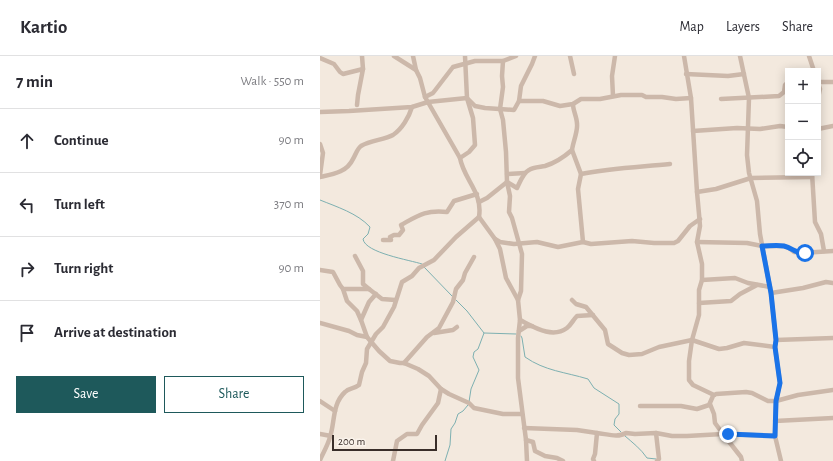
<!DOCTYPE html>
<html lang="en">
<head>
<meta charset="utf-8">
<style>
	body { margin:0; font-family:"Alegreya Sans",sans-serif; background:#f7f7f7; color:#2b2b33 }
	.controls { position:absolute; right:12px; top:12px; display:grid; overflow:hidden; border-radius:0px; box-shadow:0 2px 10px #0003 }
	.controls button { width:36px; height:36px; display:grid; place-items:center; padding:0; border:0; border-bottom:1px solid #e1e1e2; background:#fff; color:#2b2b33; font:20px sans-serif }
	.scale { position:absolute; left:12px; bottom:10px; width:105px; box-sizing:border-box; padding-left:4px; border:2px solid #392e29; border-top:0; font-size:11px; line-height:14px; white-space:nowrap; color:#392e29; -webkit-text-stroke:3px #faf3eb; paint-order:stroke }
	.stop { position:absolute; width:12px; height:12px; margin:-9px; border:3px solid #1a73e8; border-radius:50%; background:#fff }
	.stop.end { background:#1a73e8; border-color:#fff; box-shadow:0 1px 4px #0008 }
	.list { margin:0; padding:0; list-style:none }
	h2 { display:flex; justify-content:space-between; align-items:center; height:52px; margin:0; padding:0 16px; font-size:17px }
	h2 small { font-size:13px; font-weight:400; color:#7c7c81 }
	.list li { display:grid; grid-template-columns:26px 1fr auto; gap:12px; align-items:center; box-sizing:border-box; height:64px; padding:0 16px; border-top:1px solid #e1e1e2 }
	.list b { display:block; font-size:15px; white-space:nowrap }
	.list em { font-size:13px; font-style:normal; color:#7c7c81 }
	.actions { display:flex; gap:8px; padding:12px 16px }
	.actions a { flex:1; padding:9px 0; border:1px solid #1e595b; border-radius:0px; text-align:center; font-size:14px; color:#1e595b }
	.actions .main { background:#1e595b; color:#fff }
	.icon { flex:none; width:22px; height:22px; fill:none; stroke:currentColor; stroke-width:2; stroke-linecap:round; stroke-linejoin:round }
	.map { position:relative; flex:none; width:513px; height:405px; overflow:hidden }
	header { display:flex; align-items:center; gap:24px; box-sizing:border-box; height:56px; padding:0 20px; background:#fff; border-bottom:1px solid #e1e1e2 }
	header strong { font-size:19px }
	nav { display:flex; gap:22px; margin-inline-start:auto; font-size:14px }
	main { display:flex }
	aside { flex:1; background:#fff }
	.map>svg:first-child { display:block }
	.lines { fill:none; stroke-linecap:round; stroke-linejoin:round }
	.stream { stroke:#7db0b1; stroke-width:1 }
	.minor { stroke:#ccb8aa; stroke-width:4.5 }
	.route { stroke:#1a73e8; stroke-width:5 }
</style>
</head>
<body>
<header>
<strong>Kartio</strong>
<nav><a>Map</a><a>Layers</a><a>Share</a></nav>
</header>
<main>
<aside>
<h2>7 min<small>Walk · 550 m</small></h2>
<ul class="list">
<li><svg class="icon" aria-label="ahead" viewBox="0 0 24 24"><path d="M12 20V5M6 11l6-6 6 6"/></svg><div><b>Continue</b></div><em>90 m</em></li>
<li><svg class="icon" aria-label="left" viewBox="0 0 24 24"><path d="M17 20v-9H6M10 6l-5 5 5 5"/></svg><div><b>Turn left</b></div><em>370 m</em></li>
<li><svg class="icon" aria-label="right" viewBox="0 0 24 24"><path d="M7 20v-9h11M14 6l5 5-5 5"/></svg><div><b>Turn right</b></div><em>90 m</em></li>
<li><svg class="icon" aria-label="arrive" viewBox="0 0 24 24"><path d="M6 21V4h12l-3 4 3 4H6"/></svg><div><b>Arrive at destination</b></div></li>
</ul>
<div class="actions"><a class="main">Save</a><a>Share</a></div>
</aside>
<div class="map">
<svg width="513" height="405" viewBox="0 0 513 405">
	<rect width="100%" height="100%" fill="#f3e9de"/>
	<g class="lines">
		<g class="stream">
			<path d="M 0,144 C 17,151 37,157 50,171 L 48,178 L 43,183 C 45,197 90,204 102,208"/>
			<path d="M 104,211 L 132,240"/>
			<path d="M 136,244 L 147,255 L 164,277 L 158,293 L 154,296 L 153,301 L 159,314 L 151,333 L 149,346"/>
			<path d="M 164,277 L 196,278"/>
			<path d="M 201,280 L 202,282 L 205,301 C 225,315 245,316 268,323 L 274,332 L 299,348 L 299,358 L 295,363 L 294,369 L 301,376"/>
			<path d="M 305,380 C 313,387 321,393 327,402 L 336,403"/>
			<path d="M 125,405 L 130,389 L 131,373 L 135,367 L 138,358 L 143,355 L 148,349"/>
		</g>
		<g class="minor">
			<path d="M 42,0 L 43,13"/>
			<path d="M 74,0 L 96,14 L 100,22 L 105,41 L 140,102"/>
			<path d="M 93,0 L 96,14"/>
			<path d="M 145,0 L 147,42 L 153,62 L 155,89 L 149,96 L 140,102 C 144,124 163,136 159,161 L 175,183 L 180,186 L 194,188 L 217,186 L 238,191 L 263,186 L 271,188 L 312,185 L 334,187 L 354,187 L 358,185 L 370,170 L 380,163"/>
			<path d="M 250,0 L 254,18"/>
			<path d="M 364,0 L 371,42 L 377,136 L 379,158 L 380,170 L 377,186 L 382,208 L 382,224 L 379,234 L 379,259 L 372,284 L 369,305 L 369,324 L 373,329 L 394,339"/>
			<path d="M 420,0 L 429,42 L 427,99 L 429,117 L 437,145 L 440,178 L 451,237 L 456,284 L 455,291 L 460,327 L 456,345 L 455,380 L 461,405"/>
			<path d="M 489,0 L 494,15"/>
			<path d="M 0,2 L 14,8 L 20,16 L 23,18 L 43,13 L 38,39 L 37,49"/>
			<path d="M 183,5 L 182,20 L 183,31 L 180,53 L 183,64 L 186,96 L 187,126 L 190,140 L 189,156 L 192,162 L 202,198 L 201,235 L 198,244 L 200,264 L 198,282 L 198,322 L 206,384 L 207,405"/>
			<path d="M 366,18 L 408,20 L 424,18"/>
			<path d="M 498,26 L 513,26"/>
			<path d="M 498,27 L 500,33 L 498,42"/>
			<path d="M 293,40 L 292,20 L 295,0"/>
			<path d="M 105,41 L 113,37 L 133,11 L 155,5 L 183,5 L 196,0"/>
			<path d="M 401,43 L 459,40 L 464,36 L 465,29 L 468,26"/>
			<path d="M 199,45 L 223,45 L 240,50 L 253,48 L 261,43 L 280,43 L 301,39 L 322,39 L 326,41 L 342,41 L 356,43 L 371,42"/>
			<path d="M 0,56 L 29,55 L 92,51 L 108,46 L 147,42 L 155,50 L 165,52 L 194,54 L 199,45 L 201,30 L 212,8 L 215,0"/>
			<path d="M 498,73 L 513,70"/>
			<path d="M 373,75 L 417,72 L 440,73 L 460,70 L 468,71"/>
			<path d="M 0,88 L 3,97 L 0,119"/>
			<path d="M 252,94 L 261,118 L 258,133 L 263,186"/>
			<path d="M 492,117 L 495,166 L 501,178 L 504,195"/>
			<path d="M 187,118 L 205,117"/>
			<path d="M 261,118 C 290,112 320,111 350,108"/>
			<path d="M 0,121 C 14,118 27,116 33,103 C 36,98 37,93 41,90 C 51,84 64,84 73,79 C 82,73 89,61 92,51"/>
			<path d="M 377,136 L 396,133 L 431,122 L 492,121"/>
			<path d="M 159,146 L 167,142 L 187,126 L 197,132 C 200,126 203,117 209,114 C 213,111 220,111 225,110 C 235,107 244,101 252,94 C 253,86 258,75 257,68 C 257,61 253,55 253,48"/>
			<path d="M 175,183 L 180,193 L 186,222 L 198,244"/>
			<path d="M 63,184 L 71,184 L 70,181 L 74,179 L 79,179 L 83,174 L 81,169 C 99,159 105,154 127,156 L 134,145 L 157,138"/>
			<path d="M 377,186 L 427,187 L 442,190 L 464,190 L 469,192 L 474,196 L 481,197 L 513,195"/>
			<path d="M 35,200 L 43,215 L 43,228 L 49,233"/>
			<path d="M 0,214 L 13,216 L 20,229 L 23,233 L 49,233 L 62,243 L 75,244"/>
			<path d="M 382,224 L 415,222 L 428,227 L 450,231"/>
			<path d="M 23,233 L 27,245 L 37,255 L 41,264"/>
			<path d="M 451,237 L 483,232 L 506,226 L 513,227"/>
			<path d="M 252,244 L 256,248 L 266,251 L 285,274 L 288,288 L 302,297 L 309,299 L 322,298 L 339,291 L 372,284 L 399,293 L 407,292 L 424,287 L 455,291"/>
			<path d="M 379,247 L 411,245 L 420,238 L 437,229"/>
			<path d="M 200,264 C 214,271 232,283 247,272 C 251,269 253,264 257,260 L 273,259"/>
			<path d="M 0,267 L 29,275 L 37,279 L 47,281 L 59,295 L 70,305 L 80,307 L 84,307 L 98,313 L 109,320 L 121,333 L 129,338 L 149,347 L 154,352 L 183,358 L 202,358"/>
			<path d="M 199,275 L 207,270 L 212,270"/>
			<path d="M 114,277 L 133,274 L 137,271"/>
			<path d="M 47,281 L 41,264 L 49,246 L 56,238"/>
			<path d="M 456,284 L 513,282"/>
			<path d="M 84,307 L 107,281 L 119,272 L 133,246 L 136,233 L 143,224 L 145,217 L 154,201"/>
			<path d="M 0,345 L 15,355"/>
			<path d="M 390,348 L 394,358 L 395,367 L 403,378 L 455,380"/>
			<path d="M 320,350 L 361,350 L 377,353 L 389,349 L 393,340 L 396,338 L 426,336 L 432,337 L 448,345 L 456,345 L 478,339 L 513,334"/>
			<path d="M 455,365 L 513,362"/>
			<path d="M 204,372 L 257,374 L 277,377 L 275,398 L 273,403 L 274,405"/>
			<path d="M 277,377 C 287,378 298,382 306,377 L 315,378 L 336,377 L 352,380 L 367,380 L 403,378 L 421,401 L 422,405"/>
			<path d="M 336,377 L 339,403 L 337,405"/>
			<path d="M 0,378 L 11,380"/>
			<path d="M 206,384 L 213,386 L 215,395 L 225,400 L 237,402 L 243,405"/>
			<path d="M 0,404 C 3,397 8,389 10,381 C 15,366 12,348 25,336 C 29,332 34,333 39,329 L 42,316 L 46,307 L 47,293 L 56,278 L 63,271 L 74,251 L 82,226 L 92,220 L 99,212 L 114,204 L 136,181 L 159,161"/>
			<path d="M 73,405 L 77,385 L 87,378 L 97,378 L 102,369 L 118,347 L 121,333"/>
		</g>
	</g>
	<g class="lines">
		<path class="route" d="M 408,378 L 455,380 L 456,345 L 460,327 L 455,291 L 456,284 L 451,237 L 442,190 C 449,190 457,189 464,190 C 473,192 475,198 485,197"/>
	</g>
</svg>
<div class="controls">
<button>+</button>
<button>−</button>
<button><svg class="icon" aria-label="locate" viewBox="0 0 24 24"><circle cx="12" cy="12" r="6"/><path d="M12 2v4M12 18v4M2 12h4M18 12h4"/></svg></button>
</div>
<div class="scale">200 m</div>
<div class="stop" style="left:485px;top:197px"></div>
<div class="stop end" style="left:408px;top:378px"></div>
</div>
</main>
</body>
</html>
